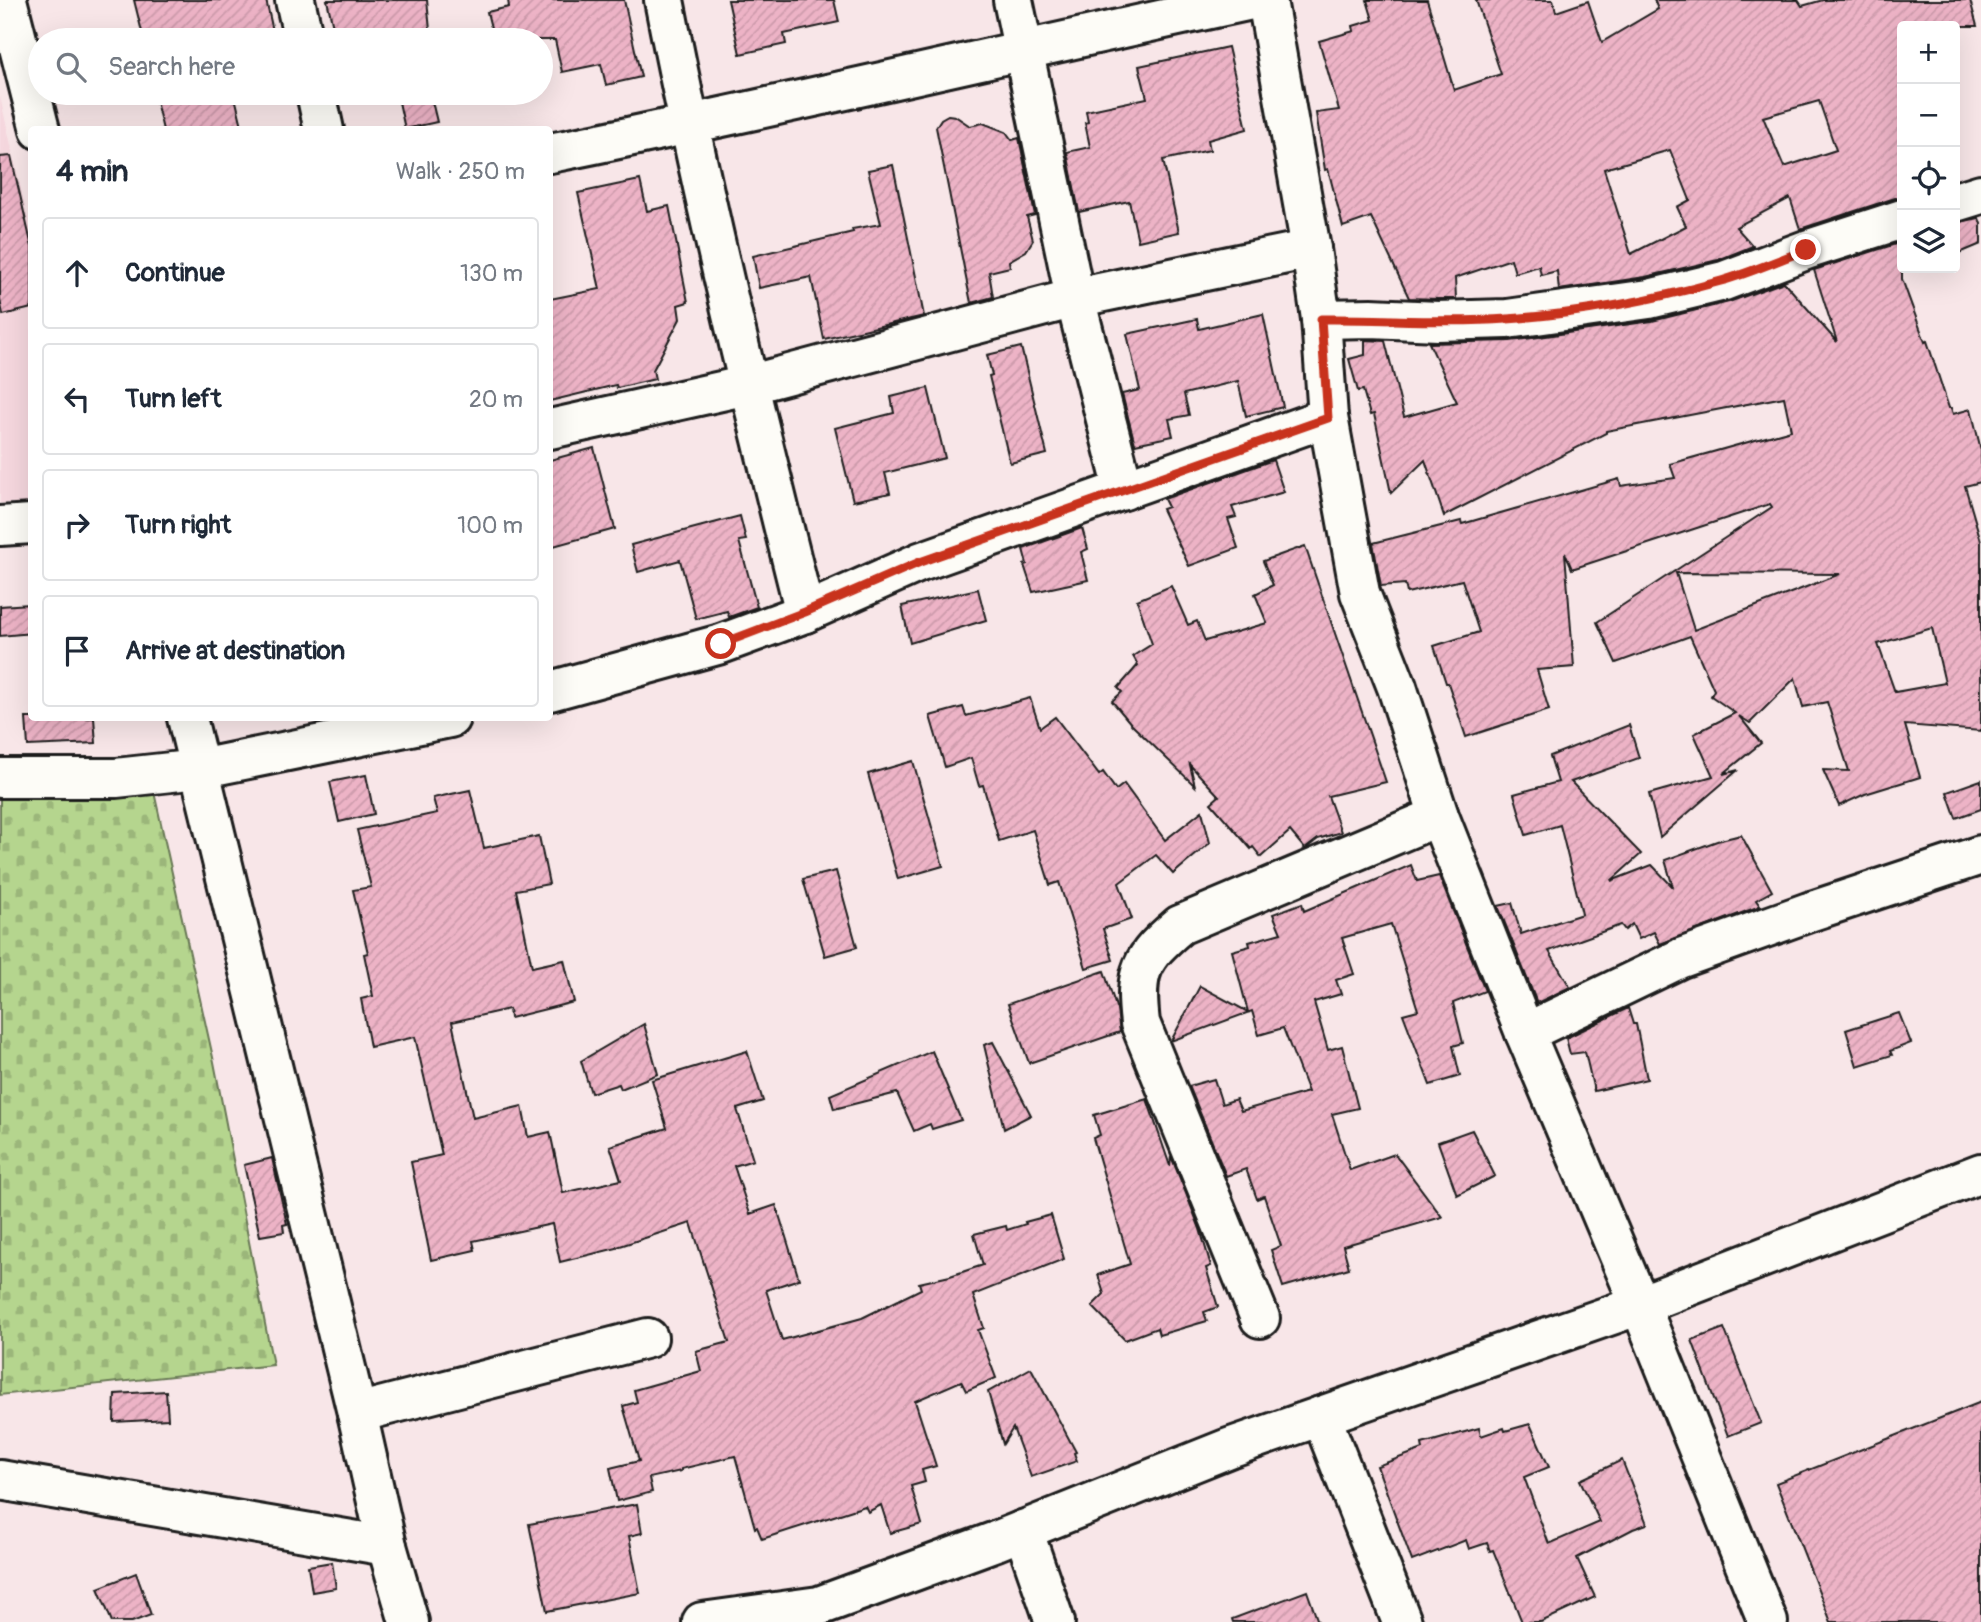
<!DOCTYPE html>
<html lang="en">
<head>
<meta charset="utf-8">
<style>
	body { margin:0; font-family:Pangolin,sans-serif; background:#f2f2f3; color:#1f2937 }
	.controls { position:absolute; right:21px; top:21px; display:grid; overflow:hidden; border-radius:7px; box-shadow:0 7px 28px #0002 }
	.controls button { width:63px; height:63px; display:grid; place-items:center; padding:0; border:0; border-bottom:2px solid #e0e1e3; background:#fff; color:#1f2937; font:35px sans-serif }
	.stop { position:absolute; width:21px; height:21px; margin:-16px; border:5px solid #c8321e; border-radius:50%; background:#fff }
	.stop.end { background:#c8321e; border-color:#fff; box-shadow:0 2px 7px #0008 }
	.list { margin:0; padding:0; list-style:none }
	h2 { display:flex; justify-content:space-between; align-items:center; height:91px; margin:0; padding:0 28px; font-size:30px }
	h2 small { font-size:23px; font-weight:400; color:#747a83 }
	.list li { display:grid; grid-template-columns:46px 1fr auto; gap:21px; align-items:center; box-sizing:border-box; height:112px; margin:0 14px 14px; padding:0 14px; border:2px solid #e0e1e3; border-radius:7px }
	.list b { display:block; font-size:26px; white-space:nowrap }
	.list em { font-size:23px; font-style:normal; color:#747a83 }
	.icon { flex:none; width:38px; height:38px; fill:none; stroke:currentColor; stroke-width:2; stroke-linecap:round; stroke-linejoin:round }
	.map { position:relative; flex:none; width:1981px; height:1622px; overflow:hidden }
	.search { position:absolute; background:#fff; box-shadow:0 7px 28px #0002; left:28px; top:28px; width:525px; height:77px; display:flex; align-items:center; gap:18px; box-sizing:border-box; padding:0 24px; border-radius:38px; color:#747a83; font-size:26px }
	.panel { position:absolute; background:#fff; box-shadow:0 7px 28px #0002; left:28px; top:126px; width:525px; height:595px; border-radius:7px }
	.map>svg:first-child { display:block }
	.built { fill:#f5d7de }
	.cemetery { fill:url(#cemetery-stones); stroke:#687855; stroke-width:2 }
	.building { fill:url(#building-hatch); stroke:#1c1c1c; stroke-width:2; fill-rule:evenodd }
	.lines { fill:none; stroke-linecap:round; stroke-linejoin:round }
	.minor-casing { stroke:#1c1c1c; stroke-width:44 }
	.minor { stroke:#fdfcf7; stroke-width:38 }
	.route { stroke:#c8321e; stroke-width:9 }
</style>
</head>
<body>
<div class="map">
<svg width="1981" height="1622" viewBox="0 0 1981 1622">
	<defs>
		<pattern id="cemetery-stones" width="16" height="16" patternUnits="userSpaceOnUse" patternTransform="scale(1.75)"><rect width="16" height="16" fill="#b5d58e"/><path d="M2 7V4a2 2 0 0 1 4 0v3zM10 15v-3a2 2 0 0 1 4 0v3z" fill="#9bb67a"/></pattern>
		<pattern id="building-hatch" width="6" height="6" patternUnits="userSpaceOnUse" patternTransform="scale(1.75)"><rect width="6" height="6" fill="#edb3c6"/><path d="M-1 1l2-2M0 6l6-6M5 7l2-2" fill="none" stroke="#cb99aa"/></pattern>
	</defs>
	<rect width="100%" height="100%" fill="#f8e6e8"/>
	<filter id="ink" filterUnits="userSpaceOnUse"><feTurbulence type="fractalNoise" baseFrequency=".0143" numOctaves="2"/><feDisplacementMap in="SourceGraphic" scale="14" xChannelSelector="R" yChannelSelector="G"/><feConvolveMatrix kernelMatrix="1 2 1 2 8 2 1 2 1" color-interpolation-filters="sRGB"/></filter>
	<g filter="url(#ink)">
		<path class="built" d="M 0,97 L 31,232 L 31,503 L 0,503 Z"/>
		<path class="cemetery" d="M 0,788 L 154,792 L 214,1062 L 273,1365 L 0,1395 Z"/>
		<g class="building">
			<path d="M 134,0 L 266,0 L 275,40 L 144,40 Z"/>
			<path d="M 327,0 L 427,0 L 431,40 L 336,40 Z"/>
			<path d="M 508,0 L 624,0 L 641,77 L 606,85 L 601,64 L 562,72 L 555,40 L 494,40 L 487,12 L 509,7 Z"/>
			<path d="M 728,0 L 834,0 L 839,22 L 784,34 L 786,44 L 740,54 Z"/>
			<path d="M 1367,0 L 1427,0 L 1454,90 L 1501,74 L 1476,0 L 1553,0 L 1556,12 L 1588,1 L 1602,42 L 1658,9 L 1654,0 L 1798,0 L 1802,6 L 1823,0 L 1970,0 L 1977,26 L 1902,26 L 1902,198 L 1895,198 L 1800,229 L 1790,198 L 1736,227 L 1753,246 L 1718,260 L 1645,277 L 1559,290 L 1557,271 L 1541,275 L 1539,266 L 1515,273 L 1511,259 L 1455,278 L 1456,299 L 1438,299 L 1409,298 L 1371,217 L 1343,227 L 1328,169 L 1325,170 L 1316,113 L 1339,110 L 1319,41 L 1354,31 L 1353,26 L 1373,20 ZM 1819,101 L 1836,150 L 1784,167 L 1763,117 ZM 1670,150 L 1690,200 L 1677,207 L 1686,226 L 1631,254 L 1604,169 Z"/>
			<path d="M 1228,47 L 1247,129 L 1208,140 L 1210,150 L 1163,160 L 1179,232 L 1138,241 L 1129,201 L 1079,212 L 1067,152 L 1090,147 L 1085,123 L 1088,122 L 1086,111 L 1147,98 L 1139,66 Z"/>
			<path d="M 154,93 L 234,93 L 243,130 L 163,130 Z"/>
			<path d="M 397,93 L 430,93 L 437,122 L 405,129 Z"/>
			<path d="M 948,115 L 955,116 L 970,126 L 983,123 L 1006,132 L 1012,140 L 1019,138 L 1035,215 L 1027,217 L 1033,240 L 1026,251 L 1009,261 L 1010,267 L 989,272 L 993,297 L 971,303 L 936,127 L 941,119 Z"/>
			<path d="M 11,156 L 32,247 L 32,308 L 3,315 L 0,300 L 0,157 Z"/>
			<path d="M 893,165 L 924,316 L 824,339 L 811,277 L 759,288 L 753,256 L 853,232 L 852,229 L 881,224 L 868,170 Z"/>
			<path d="M 640,180 L 647,211 L 669,206 L 688,302 L 678,305 L 680,319 L 653,370 L 655,379 L 617,388 L 616,385 L 550,401 L 550,299 L 600,289 L 578,193 Z"/>
			<path d="M 1979,218 L 1981,224 L 1981,244 L 1955,255 L 1955,223 Z"/>
			<path d="M 1902,242 L 1902,279 L 1925,342 L 1927,341 L 1949,408 L 1951,408 L 1953,414 L 1971,409 L 1981,450 L 1981,482 L 1965,486 L 1981,541 L 1981,731 L 1905,725 L 1920,777 L 1865,794 L 1839,806 L 1823,770 L 1849,771 L 1827,702 L 1803,707 L 1795,678 L 1750,723 L 1739,716 L 1761,743 L 1723,774 L 1738,770 L 1660,837 L 1649,794 L 1713,776 L 1694,734 L 1735,713 L 1711,696 L 1714,690 L 1690,636 L 1616,663 L 1597,622 L 1772,507 L 1770,504 L 1572,569 L 1565,553 L 1574,667 L 1537,670 L 1549,710 L 1466,737 L 1448,683 L 1446,683 L 1434,646 L 1479,632 L 1462,580 L 1407,593 L 1405,584 L 1381,586 L 1373,543 L 1461,521 L 1462,524 L 1619,479 L 1621,486 L 1675,478 L 1670,464 L 1791,430 L 1784,397 L 1606,431 L 1606,433 L 1444,516 L 1425,460 L 1391,493 L 1374,414 L 1370,415 L 1363,390 L 1358,391 L 1349,359 L 1365,355 L 1365,340 L 1385,341 L 1404,417 L 1457,402 L 1429,343 L 1510,341 L 1652,321 L 1729,302 L 1784,282 L 1837,342 L 1814,270 ZM 1676,573 L 1840,574 L 1694,630 ZM 1932,628 L 1945,683 L 1895,692 L 1878,644 Z"/>
			<path d="M 1263,314 L 1283,407 L 1246,416 L 1238,381 L 1184,394 L 1189,415 L 1169,419 L 1173,436 L 1135,444 L 1122,394 L 1140,390 L 1127,334 L 1197,319 L 1199,329 Z"/>
			<path d="M 1021,347 L 1047,454 L 1010,463 L 989,376 L 992,375 L 987,355 Z"/>
			<path d="M 928,388 L 945,458 L 885,473 L 890,493 L 853,501 L 835,428 L 894,413 L 891,397 Z"/>
			<path d="M 594,448 L 615,529 L 550,547 L 550,460 Z"/>
			<path d="M 1273,460 L 1284,492 L 1232,507 L 1236,517 L 1228,519 L 1238,548 L 1189,566 L 1162,509 L 1168,507 L 1164,499 Z"/>
			<path d="M 740,516 L 746,540 L 739,541 L 757,607 L 729,617 L 727,611 L 696,619 L 680,560 L 638,572 L 631,545 Z"/>
			<path d="M 1082,528 L 1088,549 L 1081,552 L 1088,580 L 1033,592 L 1024,565 L 1027,564 L 1023,549 Z"/>
			<path d="M 1305,546 L 1386,782 L 1328,796 L 1341,832 L 1318,839 L 1305,849 L 1290,831 L 1261,857 L 1253,847 L 1251,849 L 1211,803 L 1219,796 L 1190,765 L 1195,786 L 1132,725 L 1112,701 L 1122,692 L 1118,688 L 1138,665 L 1133,656 L 1152,644 L 1137,600 L 1171,586 L 1188,625 L 1197,621 L 1205,641 L 1267,623 L 1255,594 L 1273,585 L 1263,561 Z"/>
			<path d="M 978,589 L 986,620 L 910,643 L 902,606 Z"/>
			<path d="M 30,604 L 32,633 L 0,636 L 0,606 Z"/>
			<path d="M 1030,698 L 1040,728 L 1055,717 L 1099,775 L 1103,772 L 1116,790 L 1124,784 L 1165,840 L 1202,811 L 1210,843 L 1173,874 L 1156,855 L 1119,883 L 1132,919 L 1103,929 L 1113,960 L 1086,968 L 1059,882 L 1050,885 L 1033,830 L 999,841 L 983,785 L 979,786 L 971,758 L 945,767 L 930,716 L 963,707 L 966,716 Z"/>
			<path d="M 26,718 L 94,718 L 96,743 L 28,746 Z"/>
			<path d="M 1629,725 L 1639,758 L 1571,782 L 1641,854 L 1611,881 L 1652,865 L 1673,887 L 1665,860 L 1717,841 L 1741,835 L 1772,891 L 1756,900 L 1760,906 L 1660,944 L 1654,932 L 1639,939 L 1632,924 L 1625,930 L 1621,925 L 1549,951 L 1570,987 L 1537,1003 L 1498,906 L 1512,903 L 1521,934 L 1582,914 L 1560,825 L 1526,835 L 1514,794 L 1558,782 L 1550,756 Z"/>
			<path d="M 913,761 L 943,866 L 898,879 L 868,774 Z"/>
			<path d="M 366,775 L 374,814 L 339,822 L 330,782 Z"/>
			<path d="M 1981,780 L 1981,809 L 1956,818 L 1947,792 Z"/>
			<path d="M 470,790 L 484,848 L 539,836 L 549,884 L 516,890 L 532,967 L 564,960 L 574,1002 L 510,1018 L 509,1009 L 452,1022 L 473,1118 L 522,1106 L 528,1137 L 550,1132 L 563,1193 L 621,1180 L 610,1146 L 667,1128 L 652,1080 L 747,1051 L 763,1101 L 737,1109 L 753,1160 L 734,1166 L 750,1214 L 776,1205 L 799,1279 L 766,1290 L 782,1340 L 862,1318 L 921,1289 L 919,1283 L 950,1276 L 983,1265 L 974,1234 L 1006,1226 L 1007,1230 L 1026,1224 L 1025,1222 L 1051,1215 L 1064,1259 L 973,1295 L 984,1328 L 978,1330 L 996,1378 L 966,1391 L 961,1381 L 915,1401 L 936,1466 L 922,1470 L 925,1482 L 911,1486 L 922,1524 L 890,1533 L 881,1505 L 868,1512 L 865,1506 L 762,1539 L 757,1527 L 755,1528 L 735,1456 L 681,1469 L 681,1471 L 649,1478 L 652,1492 L 617,1501 L 610,1468 L 639,1461 L 623,1406 L 637,1402 L 634,1390 L 701,1371 L 696,1351 L 729,1342 L 691,1223 L 617,1247 L 617,1248 L 560,1262 L 552,1224 L 473,1241 L 475,1250 L 431,1260 L 411,1162 L 442,1155 L 415,1037 L 370,1047 L 361,999 L 373,996 L 364,954 L 368,953 L 353,890 L 371,887 L 357,830 L 437,813 L 433,798 Z"/>
			<path d="M 1411,865 L 1417,881 L 1439,876 L 1485,991 L 1453,1003 L 1463,1043 L 1453,1046 L 1460,1076 L 1430,1085 L 1403,1014 L 1418,1010 L 1391,924 L 1342,938 L 1354,974 L 1336,980 L 1341,994 L 1314,1002 L 1328,1050 L 1342,1046 L 1358,1108 L 1332,1114 L 1350,1170 L 1395,1154 L 1442,1217 L 1343,1246 L 1349,1268 L 1283,1287 L 1271,1250 L 1281,1246 L 1264,1196 L 1257,1199 L 1246,1169 L 1226,1176 L 1189,1086 L 1214,1079 L 1222,1104 L 1236,1099 L 1241,1111 L 1308,1092 L 1283,1028 L 1259,1035 L 1252,1011 L 1171,1041 L 1200,986 L 1248,1012 L 1232,951 L 1250,946 L 1249,942 L 1281,933 L 1273,914 L 1302,903 L 1304,911 Z"/>
			<path d="M 836,871 L 857,947 L 825,956 L 803,879 Z"/>
			<path d="M 1104,971 L 1117,1010 L 1120,1032 L 1029,1063 L 1008,1004 Z"/>
			<path d="M 1628,1008 L 1633,1024 L 1636,1024 L 1647,1079 L 1594,1091 L 1585,1052 L 1570,1054 L 1566,1038 Z"/>
			<path d="M 1899,1013 L 1911,1043 L 1890,1051 L 1892,1055 L 1857,1066 L 1846,1030 Z"/>
			<path d="M 644,1024 L 658,1074 L 621,1089 L 619,1084 L 591,1093 L 581,1061 Z"/>
			<path d="M 993,1042 L 1031,1115 L 1004,1129 L 984,1045 Z"/>
			<path d="M 932,1051 L 961,1120 L 932,1129 L 930,1124 L 914,1131 L 897,1093 L 834,1109 L 830,1095 Z"/>
			<path d="M 1147,1099 L 1170,1166 L 1171,1156 L 1200,1229 L 1211,1266 L 1206,1268 L 1218,1307 L 1204,1312 L 1207,1321 L 1159,1335 L 1157,1328 L 1125,1340 L 1092,1306 L 1104,1294 L 1098,1275 L 1130,1264 L 1093,1138 L 1100,1135 L 1094,1115 Z"/>
			<path d="M 1472,1130 L 1495,1176 L 1457,1195 L 1438,1142 Z"/>
			<path d="M 272,1158 L 287,1224 L 283,1225 L 284,1232 L 260,1236 L 244,1165 Z"/>
			<path d="M 1724,1328 L 1761,1423 L 1728,1436 L 1692,1340 Z"/>
			<path d="M 1031,1368 L 1076,1452 L 1074,1453 L 1077,1461 L 1031,1477 L 1013,1428 L 1003,1444 L 988,1392 Z"/>
			<path d="M 166,1391 L 168,1419 L 114,1422 L 115,1394 Z"/>
			<path d="M 1981,1402 L 1981,1622 L 1831,1622 L 1776,1483 Z"/>
			<path d="M 1530,1424 L 1549,1467 L 1524,1477 L 1549,1544 L 1600,1522 L 1580,1480 L 1622,1460 L 1647,1524 L 1633,1529 L 1577,1558 L 1595,1597 L 1541,1622 L 1522,1622 L 1493,1550 L 1490,1551 L 1487,1543 L 1469,1549 L 1466,1540 L 1412,1561 L 1377,1466 L 1423,1449 L 1422,1444 L 1479,1428 L 1481,1436 L 1504,1428 L 1505,1431 Z"/>
			<path d="M 637,1504 L 642,1533 L 629,1536 L 640,1593 L 547,1611 L 529,1524 Z"/>
			<path d="M 332,1562 L 336,1588 L 312,1592 L 308,1566 Z"/>
			<path d="M 136,1573 L 151,1615 L 132,1622 L 112,1622 L 98,1588 Z"/>
			<path d="M 1307,1591 L 1318,1622 L 1233,1622 L 1232,1619 Z"/>
		</g>
		<g class="lines">
			<defs>
				<g id="minor">
					<path d="M 7,0 L 40,130"/>
					<path d="M 295,0 L 304,40"/>
					<path d="M 664,0 C 704,206 754,409 805,613"/>
					<path d="M 1013,0 L 1075,298 L 1124,490"/>
					<path d="M 1267,0 L 1311,249 L 1321,319 L 1328,417 L 1360,593 L 1397,687 L 1439,816 L 1525,1033 L 1640,1305 L 1768,1622"/>
					<path d="M 316,93 L 324,130"/>
					<path d="M 550,153 C 785,106 1018,50 1252,0"/>
					<path d="M 1955,202 L 1981,194"/>
					<path d="M 1321,319 L 1371,318 L 1438,321 L 1507,319 L 1649,299 L 1724,281 L 1806,250 L 1902,219"/>
					<path d="M 550,429 L 748,385 L 1075,298 L 1311,249"/>
					<path d="M 0,526 L 32,524"/>
					<path d="M 550,691 L 721,644 L 805,613 L 920,562 L 1328,417"/>
					<path d="M 187,718 L 357,1413 L 387,1546 L 409,1622"/>
					<path d="M 0,778 L 116,778 L 199,769 L 450,718"/>
					<path d="M 1525,1033 L 1681,958 L 1809,912 L 1981,855"/>
					<path d="M 1260,1318 L 1140,1023 C 1134,971 1140,959 1180,925 L 1439,816"/>
					<path d="M 357,1413 L 648,1338"/>
					<path d="M 1321,1416 L 1402,1622"/>
					<path d="M 0,1480 L 387,1546"/>
					<path d="M 1023,1530 L 1055,1622"/>
					<path d="M 702,1622 L 819,1606 L 996,1541 L 1229,1448 L 1640,1305 L 1981,1173"/>
				</g>
			</defs>
			<use href="#minor" class="minor-casing"/>
			<use href="#minor" class="minor"/>
		</g>
	</g>
	<g class="lines" filter="url(#ink)">
		<path class="route" d="M 721,644 L 805,612 L 920,562 L 1328,418 L 1321,319 C 1383,318 1445,324 1507,319 C 1577,314 1653,300 1721,281 C 1750,273 1778,260 1806,250"/>
	</g>
</svg>
<div class="controls">
<button>+</button>
<button>−</button>
<button><svg class="icon" aria-label="locate" viewBox="0 0 24 24"><circle cx="12" cy="12" r="6"/><path d="M12 2v4M12 18v4M2 12h4M18 12h4"/></svg></button>
<button><svg class="icon" aria-label="layers" viewBox="0 0 24 24"><path d="M12 4l9 5-9 5-9-5zM3 14l9 5 9-5"/></svg></button>
</div>
<div class="stop" style="left:721px;top:644px"></div>
<div class="stop end" style="left:1806px;top:250px"></div>
<div class="search"><svg class="icon" aria-label="search" viewBox="0 0 24 24"><circle cx="10" cy="10" r="6"/><path d="M15 15l6 6"/></svg>Search here</div>
<section class="panel">
<h2>4 min<small>Walk · 250 m</small></h2>
<ul class="list">
<li><svg class="icon" aria-label="ahead" viewBox="0 0 24 24"><path d="M12 20V5M6 11l6-6 6 6"/></svg><div><b>Continue</b></div><em>130 m</em></li>
<li><svg class="icon" aria-label="left" viewBox="0 0 24 24"><path d="M17 20v-9H6M10 6l-5 5 5 5"/></svg><div><b>Turn left</b></div><em>20 m</em></li>
<li><svg class="icon" aria-label="right" viewBox="0 0 24 24"><path d="M7 20v-9h11M14 6l5 5-5 5"/></svg><div><b>Turn right</b></div><em>100 m</em></li>
<li><svg class="icon" aria-label="arrive" viewBox="0 0 24 24"><path d="M6 21V4h12l-3 4 3 4H6"/></svg><div><b>Arrive at destination</b></div></li>
</ul>
</section>
</div>
</body>
</html>
